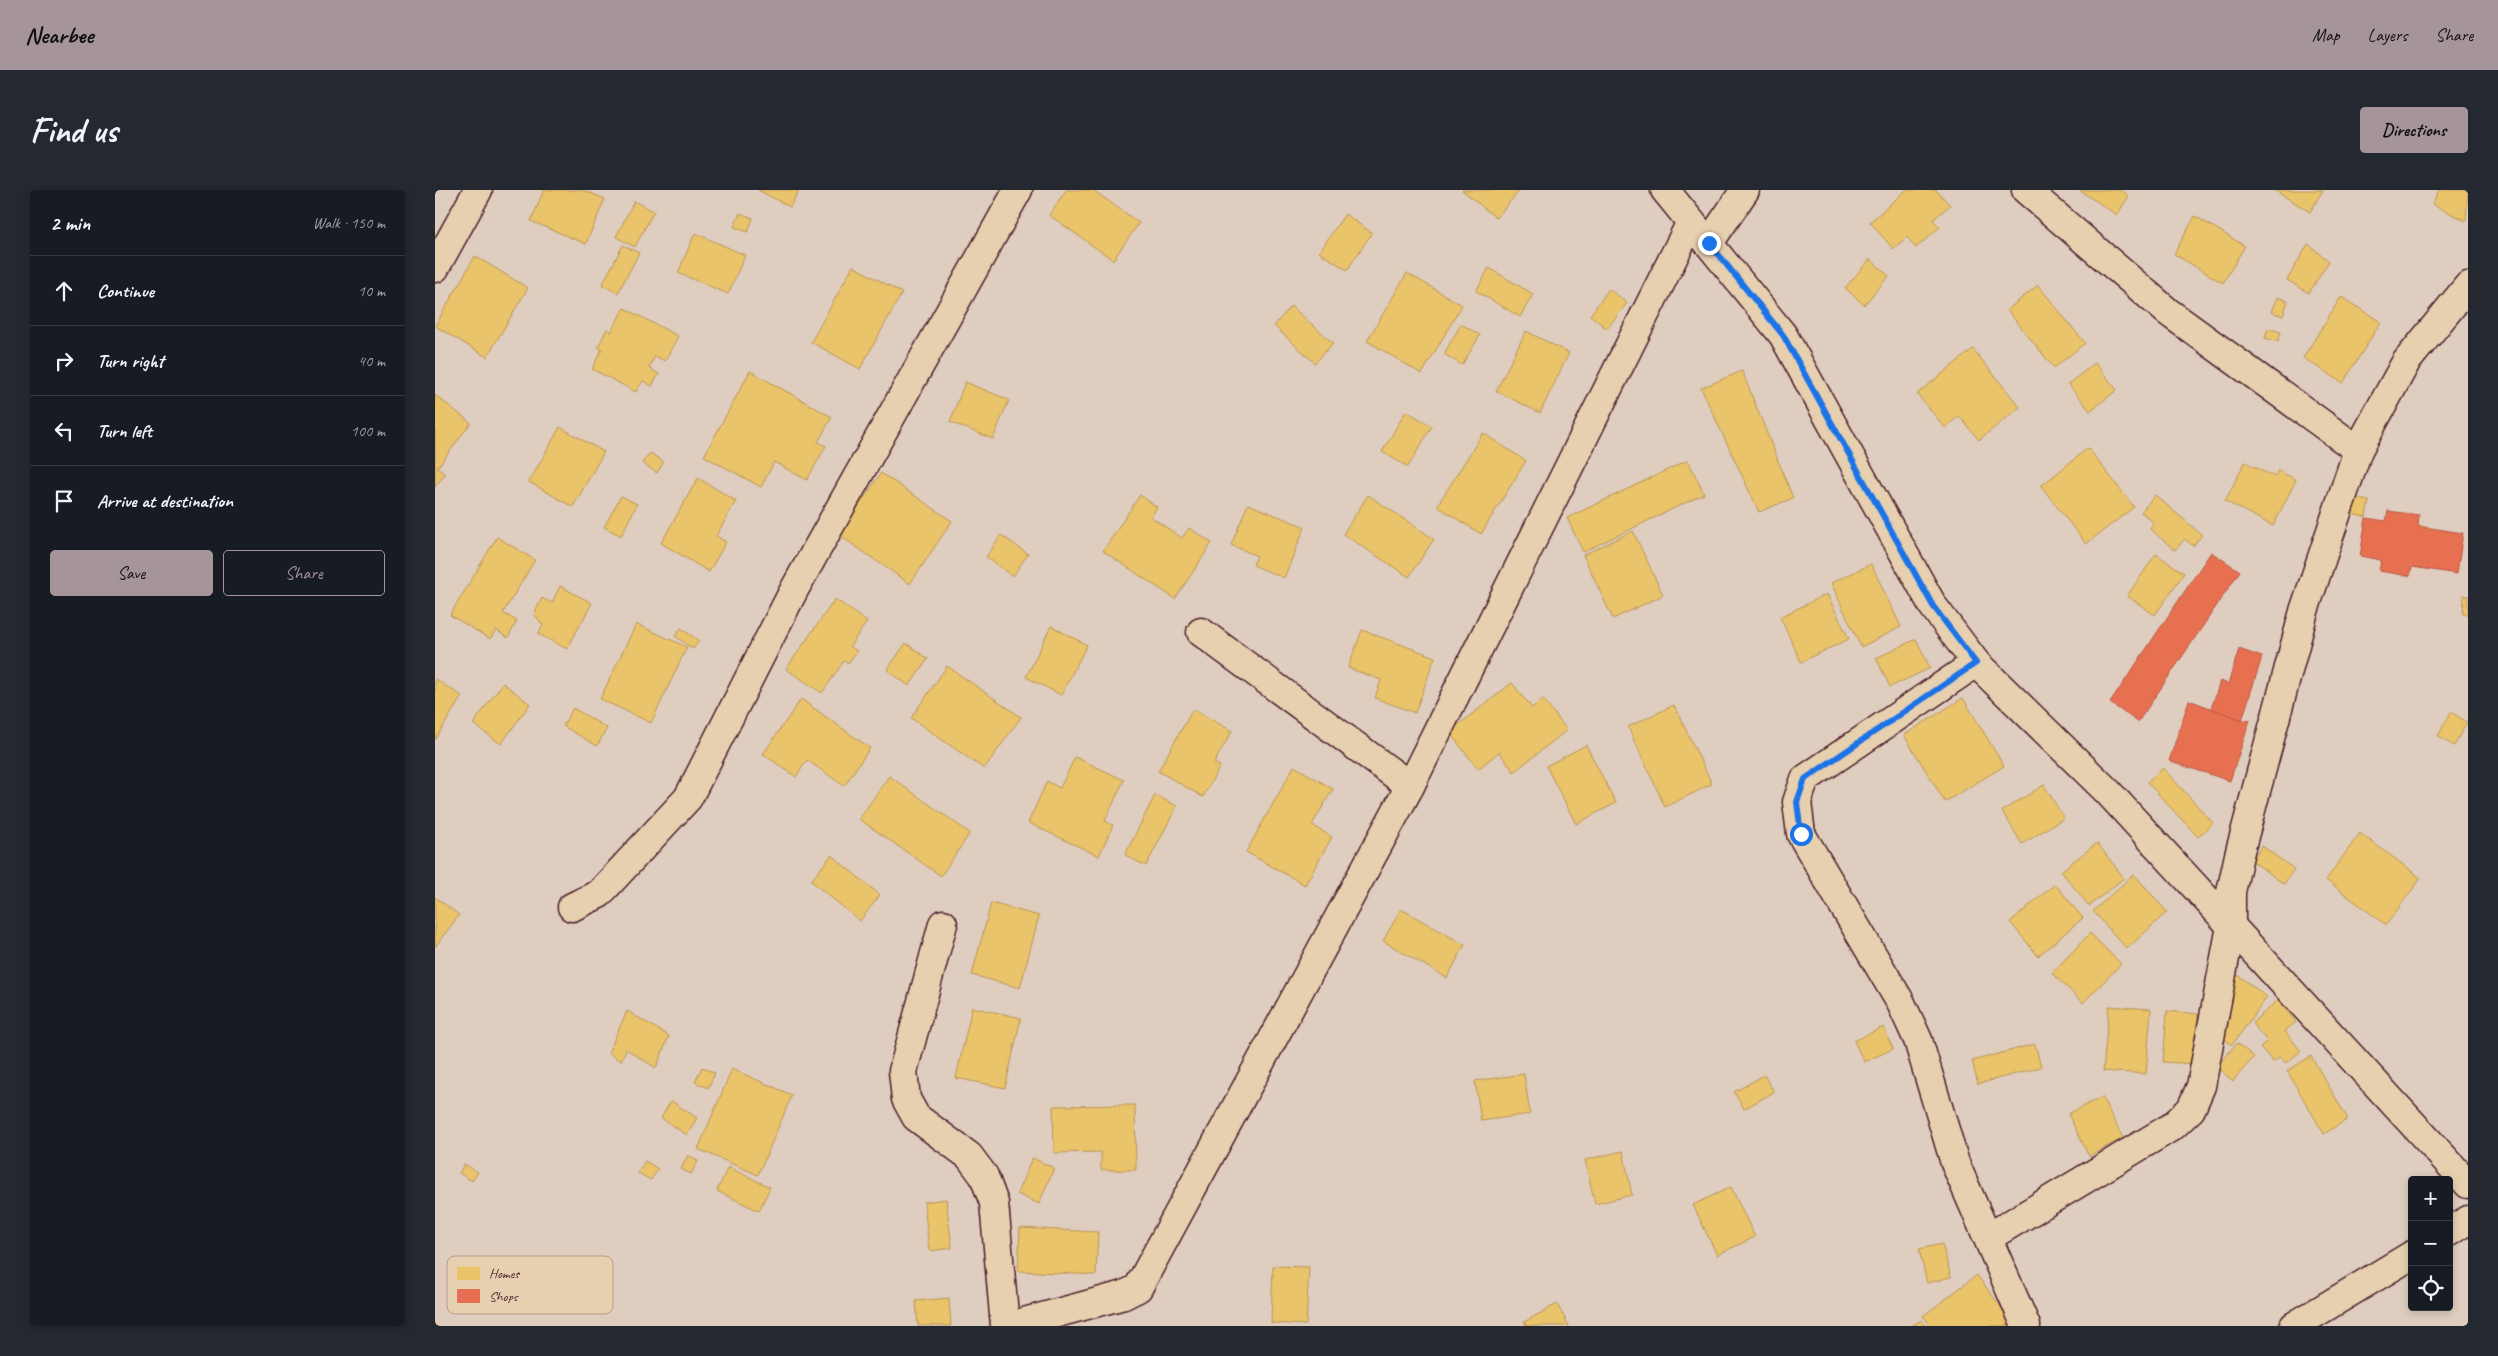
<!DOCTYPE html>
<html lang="en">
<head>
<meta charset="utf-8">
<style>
	body { margin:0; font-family:Caveat,sans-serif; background:#242831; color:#f1f3f6 }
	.controls { position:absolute; right:15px; bottom:15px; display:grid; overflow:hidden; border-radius:5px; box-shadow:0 2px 8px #0003 }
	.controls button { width:45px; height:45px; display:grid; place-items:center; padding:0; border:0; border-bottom:1px solid #363941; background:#171b24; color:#f1f3f6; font:25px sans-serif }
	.stop { position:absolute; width:15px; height:15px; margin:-11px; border:4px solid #1a73e8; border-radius:50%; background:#fff }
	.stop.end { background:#1a73e8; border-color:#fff; box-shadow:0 1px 5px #0008 }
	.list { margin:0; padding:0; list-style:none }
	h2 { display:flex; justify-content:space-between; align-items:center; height:65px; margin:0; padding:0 20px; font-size:21px }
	h2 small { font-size:16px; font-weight:400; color:#9ea1a6 }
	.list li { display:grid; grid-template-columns:32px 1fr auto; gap:15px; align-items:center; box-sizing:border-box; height:70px; padding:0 20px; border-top:1px solid #363941 }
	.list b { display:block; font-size:19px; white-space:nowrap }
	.list em { font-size:16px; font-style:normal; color:#9ea1a6 }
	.actions { display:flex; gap:10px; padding:15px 20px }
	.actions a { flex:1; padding:11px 0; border:1px solid #a6949b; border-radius:5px; text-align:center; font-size:18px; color:#a6949b }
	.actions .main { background:#a6949b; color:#111 }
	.icon { flex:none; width:28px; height:28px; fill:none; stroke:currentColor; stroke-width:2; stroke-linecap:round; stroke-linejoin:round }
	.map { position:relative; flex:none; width:2033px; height:1136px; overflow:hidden; border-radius:5px }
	header { display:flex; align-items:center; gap:30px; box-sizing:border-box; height:70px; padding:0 25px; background:#a6949b; color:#111 }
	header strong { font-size:24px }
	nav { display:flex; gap:28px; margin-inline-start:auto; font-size:18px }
	.intro { display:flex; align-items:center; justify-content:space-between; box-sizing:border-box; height:120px; padding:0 30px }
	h1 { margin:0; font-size:35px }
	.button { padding:12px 22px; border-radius:5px; background:#a6949b; color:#111; font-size:18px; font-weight:700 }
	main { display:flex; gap:30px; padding:0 30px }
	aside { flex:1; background:#171b24; border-radius:5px; box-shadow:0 2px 8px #0003 }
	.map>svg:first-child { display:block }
	.homes { fill:#e9c46a; stroke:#b99257 }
	.shops { fill:#e76f51; stroke:#b85746 }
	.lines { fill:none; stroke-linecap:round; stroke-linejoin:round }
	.minor-casing { stroke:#4a1f2b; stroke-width:31 }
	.minor { stroke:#e7d0b0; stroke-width:28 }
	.route { stroke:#1a73e8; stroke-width:6 }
	.key { fill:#e7d0b0; stroke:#b89b88; stroke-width:1 }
	.key-label { font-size:14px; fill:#4a1f2b }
</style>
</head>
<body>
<header>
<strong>Nearbee</strong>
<nav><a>Map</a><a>Layers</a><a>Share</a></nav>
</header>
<div class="intro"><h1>Find us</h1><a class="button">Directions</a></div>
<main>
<aside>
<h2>2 min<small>Walk · 150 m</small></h2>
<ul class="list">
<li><svg class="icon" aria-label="ahead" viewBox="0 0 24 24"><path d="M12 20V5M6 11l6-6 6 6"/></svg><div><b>Continue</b></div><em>10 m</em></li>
<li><svg class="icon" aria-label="right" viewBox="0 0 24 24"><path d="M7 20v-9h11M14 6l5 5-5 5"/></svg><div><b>Turn right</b></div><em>40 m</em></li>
<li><svg class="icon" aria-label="left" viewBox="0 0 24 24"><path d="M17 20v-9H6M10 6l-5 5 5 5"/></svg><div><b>Turn left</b></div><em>100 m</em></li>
<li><svg class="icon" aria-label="arrive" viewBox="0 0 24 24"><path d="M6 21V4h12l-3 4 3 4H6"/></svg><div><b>Arrive at destination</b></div></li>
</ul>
<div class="actions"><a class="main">Save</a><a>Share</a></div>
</aside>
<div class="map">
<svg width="2033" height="1136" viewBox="0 0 2033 1136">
	<rect width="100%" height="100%" fill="#dfcebf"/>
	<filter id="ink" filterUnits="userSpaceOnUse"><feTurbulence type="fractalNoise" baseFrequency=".02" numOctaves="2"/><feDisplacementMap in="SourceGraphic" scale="10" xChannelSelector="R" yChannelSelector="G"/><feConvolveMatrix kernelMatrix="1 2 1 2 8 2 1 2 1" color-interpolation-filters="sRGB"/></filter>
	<g filter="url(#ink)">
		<g class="homes">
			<path d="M 109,0 L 148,0 L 170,9 L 151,54 L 96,31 Z"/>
			<path d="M 323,0 L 364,0 L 355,17 Z"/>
			<path d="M 631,0 L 658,0 L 704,33 L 678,70 L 614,25 Z"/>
			<path d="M 1027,0 L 1085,0 L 1061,28 Z"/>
			<path d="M 1471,0 L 1501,0 L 1515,15 L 1498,30 L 1505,37 L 1481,58 L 1472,47 L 1458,59 L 1435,32 Z"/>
			<path d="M 1644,0 L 1685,0 L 1694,6 L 1682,25 Z"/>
			<path d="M 1839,0 L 1888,0 L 1875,22 Z"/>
			<path d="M 2004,0 L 2033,0 L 2031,31 L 1997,14 Z"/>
			<path d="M 199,11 L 219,21 L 200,57 L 181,47 Z"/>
			<path d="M 305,23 L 318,28 L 313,42 L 299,37 Z"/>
			<path d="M 910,24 L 937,43 L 912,80 L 884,62 Z"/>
			<path d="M 1760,26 L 1810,56 L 1788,93 L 1739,64 Z"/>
			<path d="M 260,43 L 310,65 L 293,104 L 243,83 Z"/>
			<path d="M 1873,54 L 1894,71 L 1874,103 L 1852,90 Z"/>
			<path d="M 188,55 L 204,63 L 183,103 L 167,95 Z"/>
			<path d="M 40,66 L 93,98 L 52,167 L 0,136 Z"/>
			<path d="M 1435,69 L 1454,86 L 1429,115 L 1410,98 Z"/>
			<path d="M 418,76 L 467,103 L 425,179 L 376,152 Z"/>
			<path d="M 1054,78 L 1098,104 L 1085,127 L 1041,101 Z"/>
			<path d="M 972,83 L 1027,115 L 987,184 L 932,151 Z"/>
			<path d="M 1603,95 L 1650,153 L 1619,178 L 1572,120 Z"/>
			<path d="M 1174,99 L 1192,113 L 1172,139 L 1155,125 Z"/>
			<path d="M 1842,107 L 1853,111 L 1848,126 L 1836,122 Z"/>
			<path d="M 1906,107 L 1946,132 L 1908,193 L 1868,168 Z"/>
			<path d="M 856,116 L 898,153 L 880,173 L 839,136 Z"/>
			<path d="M 189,118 L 243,146 L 230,171 L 220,166 L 214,178 L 224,184 L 217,196 L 208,191 L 201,202 L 157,179 L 167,159 L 163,157 L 172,139 L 176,142 Z"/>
			<path d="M 1026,134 L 1045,145 L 1027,175 L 1009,164 Z"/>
			<path d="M 1833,138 L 1846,142 L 1843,152 L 1830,148 Z"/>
			<path d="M 1091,141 L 1134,163 L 1105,223 L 1061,201 Z"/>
			<path d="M 1538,159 L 1585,217 L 1544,250 L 1524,226 L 1510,238 L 1482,204 Z"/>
			<path d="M 1660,173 L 1682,200 L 1655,221 L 1633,194 Z"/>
			<path d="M 315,181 L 397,227 L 383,252 L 391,256 L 372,290 L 339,272 L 326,297 L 269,266 Z"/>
			<path d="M 1307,181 L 1358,308 L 1324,322 L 1266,198 Z"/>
			<path d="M 530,192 L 574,210 L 558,249 L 515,232 Z"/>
			<path d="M 0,205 L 36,233 L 2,278 L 10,284 L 0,297 Z"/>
			<path d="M 971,221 L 997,236 L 973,277 L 947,262 Z"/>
			<path d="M 125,237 L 169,262 L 138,317 L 94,292 Z"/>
			<path d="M 1048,243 L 1091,271 L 1046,344 L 1002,316 Z"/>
			<path d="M 1653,258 L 1699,317 L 1651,354 L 1606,296 Z"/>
			<path d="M 215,263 L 229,272 L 222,283 L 207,273 Z"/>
			<path d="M 1253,270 L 1269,304 L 1148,362 L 1132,328 Z"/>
			<path d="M 1810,272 L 1840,287 L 1843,280 L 1861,290 L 1838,336 L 1790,311 Z"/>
			<path d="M 446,283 L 517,331 L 475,394 L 404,345 Z"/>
			<path d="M 263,288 L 301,311 L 281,346 L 291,352 L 274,382 L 226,353 Z"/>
			<path d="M 705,305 L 722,317 L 716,327 L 747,348 L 754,338 L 777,353 L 740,409 L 668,361 Z"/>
			<path d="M 933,305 L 999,349 L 974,387 L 908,344 Z"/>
			<path d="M 1720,305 L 1767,345 L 1758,356 L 1750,349 L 1740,360 L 1715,339 L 1718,332 L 1706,322 Z"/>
			<path d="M 186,306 L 202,314 L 186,346 L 169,337 Z"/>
			<path d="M 1918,308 L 1934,311 L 1931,327 L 1915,324 Z"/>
			<path d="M 813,314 L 870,337 L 849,388 L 818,375 L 822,366 L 796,355 Z"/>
			<path d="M 1198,341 L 1228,405 L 1178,429 L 1148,365 Z"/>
			<path d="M 566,345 L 593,364 L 578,386 L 551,367 Z"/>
			<path d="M 62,347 L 100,370 L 68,423 L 82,431 L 73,448 L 61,440 L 55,449 L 15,425 Z"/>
			<path d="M 1721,364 L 1749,383 L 1720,425 L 1692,406 Z"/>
			<path d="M 1436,374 L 1466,437 L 1426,457 L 1396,393 Z"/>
			<path d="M 125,396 L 157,413 L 132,459 L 103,444 L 108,435 L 99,424 L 107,408 L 117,413 Z"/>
			<path d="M 1392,404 L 1414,449 L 1366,472 L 1345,427 Z"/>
			<path d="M 2029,405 L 2033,406 L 2033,425 L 2028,424 Z"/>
			<path d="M 400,409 L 432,432 L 415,456 L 422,461 L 413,473 L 409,471 L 387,503 L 351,479 Z"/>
			<path d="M 201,434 L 252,457 L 216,533 L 165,509 Z"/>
			<path d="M 616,436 L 652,455 L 626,505 L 591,487 Z"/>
			<path d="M 246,438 L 264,451 L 258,459 L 240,446 Z"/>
			<path d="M 927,440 L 1000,467 L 980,523 L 940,508 L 946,490 L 913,478 Z"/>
			<path d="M 1481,449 L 1495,478 L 1455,497 L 1441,468 Z"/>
			<path d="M 471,453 L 493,469 L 474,496 L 452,480 Z"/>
			<path d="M 512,476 L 586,527 L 549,579 L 476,528 Z"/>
			<path d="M 0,489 L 27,506 L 0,550 Z"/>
			<path d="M 68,493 L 95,514 L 66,554 L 38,534 Z"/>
			<path d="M 1077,493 L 1097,518 L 1108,509 L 1132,540 L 1079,582 L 1064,562 L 1043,579 L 1014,542 Z"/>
			<path d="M 1528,508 L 1569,576 L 1510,612 L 1469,545 Z"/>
			<path d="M 366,509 L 435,558 L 409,596 L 372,570 L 361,587 L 328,564 Z"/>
			<path d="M 1239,515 L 1277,594 L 1230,617 L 1193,537 Z"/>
			<path d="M 138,518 L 172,538 L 162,556 L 128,536 Z"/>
			<path d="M 758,519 L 797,541 L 779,573 L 785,576 L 768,607 L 723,581 Z"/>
			<path d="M 2016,522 L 2032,532 L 2019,556 L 2003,546 Z"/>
			<path d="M 1151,555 L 1181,613 L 1141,634 L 1111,576 Z"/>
			<path d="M 640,567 L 689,590 L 670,631 L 678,635 L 664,666 L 593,633 L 612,591 L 625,598 Z"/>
			<path d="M 859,576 L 898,599 L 877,635 L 897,647 L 870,695 L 811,662 Z"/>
			<path d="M 1728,578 L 1778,633 L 1763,647 L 1712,592 Z"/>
			<path d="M 454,586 L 535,643 L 506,686 L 424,629 Z"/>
			<path d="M 1609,595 L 1629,628 L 1587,654 L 1567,621 Z"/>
			<path d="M 720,605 L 742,616 L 711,676 L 690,665 Z"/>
			<path d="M 1925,643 L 1986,688 L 1951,735 L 1891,690 Z"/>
			<path d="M 1662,653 L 1689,688 L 1654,716 L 1626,681 Z"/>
			<path d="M 1827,656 L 1859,679 L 1849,694 L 1817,671 Z"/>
			<path d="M 396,665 L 445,705 L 425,731 L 376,691 Z"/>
			<path d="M 1699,684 L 1732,722 L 1692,759 L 1658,721 Z"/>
			<path d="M 1620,694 L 1648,728 L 1603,766 L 1575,732 Z"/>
			<path d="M 0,707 L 24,725 L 0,757 Z"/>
			<path d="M 556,713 L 604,726 L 585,798 L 537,785 Z"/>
			<path d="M 966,719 L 1030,755 L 1012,788 L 948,751 Z"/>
			<path d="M 1655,743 L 1686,774 L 1648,813 L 1617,783 Z"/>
			<path d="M 1800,783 L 1832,807 L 1797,855 L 1764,831 Z"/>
			<path d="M 1843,810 L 1861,832 L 1850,841 L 1866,861 L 1851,873 L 1845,867 L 1838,872 L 1825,857 L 1832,851 L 1817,833 Z"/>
			<path d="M 1674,816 L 1716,819 L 1711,884 L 1668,881 Z"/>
			<path d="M 537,817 L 586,828 L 570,898 L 521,888 Z"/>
			<path d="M 192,821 L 234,846 L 221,878 L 191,859 L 186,871 L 173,863 Z"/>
			<path d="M 1732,821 L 1763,824 L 1759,874 L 1728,872 Z"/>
			<path d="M 1448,837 L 1458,859 L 1429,872 L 1419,851 Z"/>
			<path d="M 1802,853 L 1819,867 L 1798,891 L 1781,877 Z"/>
			<path d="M 1600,854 L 1606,877 L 1543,894 L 1537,871 Z"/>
			<path d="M 1876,866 L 1913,929 L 1889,944 L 1852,881 Z"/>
			<path d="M 267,877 L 280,883 L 273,898 L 260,892 Z"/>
			<path d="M 297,879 L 357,905 L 323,985 L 263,959 Z"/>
			<path d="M 1089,884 L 1095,924 L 1046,931 L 1040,891 Z"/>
			<path d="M 1329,885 L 1339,902 L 1309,919 L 1299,902 Z"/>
			<path d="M 1667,907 L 1688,948 L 1654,966 L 1633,924 Z"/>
			<path d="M 236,911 L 262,928 L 252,945 L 226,928 Z"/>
			<path d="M 700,915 L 701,980 L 666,980 L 666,962 L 619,963 L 618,916 Z"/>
			<path d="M 1188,961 L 1197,1005 L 1160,1014 L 1150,970 Z"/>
			<path d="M 253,965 L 263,971 L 256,984 L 246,979 Z"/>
			<path d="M 597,968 L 619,978 L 604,1014 L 582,1004 Z"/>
			<path d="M 210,971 L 223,979 L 216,990 L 203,983 Z"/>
			<path d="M 29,974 L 43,982 L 37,991 L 24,983 Z"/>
			<path d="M 293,977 L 335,997 L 324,1021 L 282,1001 Z"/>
			<path d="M 1296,997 L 1320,1047 L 1282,1065 L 1258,1015 Z"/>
			<path d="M 511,1009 L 517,1058 L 494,1061 L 489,1012 Z"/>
			<path d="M 585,1038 L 663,1042 L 661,1085 L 583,1081 Z"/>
			<path d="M 1507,1054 L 1516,1087 L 1492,1093 L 1484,1059 Z"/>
			<path d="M 838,1076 L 874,1077 L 871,1135 L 836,1133 Z"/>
			<path d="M 1542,1085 L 1580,1136 L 1496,1136 L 1488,1126 Z"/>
			<path d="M 514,1108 L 516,1136 L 483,1136 L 481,1111 Z"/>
			<path d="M 1122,1114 L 1134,1136 L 1092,1136 L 1089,1132 Z"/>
			<path d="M 1487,1130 L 1490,1136 L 1476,1136 Z"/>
		</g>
		<g class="shops">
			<path d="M 1953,321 L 1984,325 L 1983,336 L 2028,343 L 2022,384 L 1977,377 L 1975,386 L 1944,381 L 1946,370 L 1925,366 L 1931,328 L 1951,331 Z"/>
			<path d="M 1776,362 L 1805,381 L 1703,532 L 1675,513 Z"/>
			<path d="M 1804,459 L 1827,467 L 1807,530 L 1776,519 L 1785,491 L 1793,494 Z"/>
			<path d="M 1754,510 L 1807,530 L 1815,530 L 1795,591 L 1734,571 Z"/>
		</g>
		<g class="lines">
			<defs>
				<g id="minor">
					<path d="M 1230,0 L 1348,145 L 1498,416 L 1541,473 L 1673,602 L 2033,994"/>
					<path d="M 1591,0 L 1733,122 L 1923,260"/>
					<path d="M 1274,53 L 1310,0"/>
					<path d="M 0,78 L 43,0"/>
					<path d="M 766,442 L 975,596"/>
					<path d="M 1541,473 L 1370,589 L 1362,612 L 1366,644 L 1466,813 L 1483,850 L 1520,973 L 1591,1136"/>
					<path d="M 137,717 L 164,704 L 253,608 L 359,400 L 583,0"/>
					<path d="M 508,734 L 468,881 L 471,909 L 481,927 L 534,966 L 549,986 L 559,1013 L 570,1136"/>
					<path d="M 2014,1042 L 2033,1030"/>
					<path d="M 1554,1047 L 1738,936 L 1756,919 L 1766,896 L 1796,736 L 1796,702 L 1804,665 L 1869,421 L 1923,260 L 1971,172 L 2033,96"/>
					<path d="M 574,1136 L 689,1105 L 703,1098 L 975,596 L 1256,32"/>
					<path d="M 1859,1136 L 1977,1065"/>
				</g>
			</defs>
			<use href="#minor" class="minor-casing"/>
			<use href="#minor" class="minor"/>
		</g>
	</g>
	<g class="lines" filter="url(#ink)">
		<path class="route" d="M 1274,53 L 1348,145 L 1498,416 L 1541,473 L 1370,589 L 1362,612 L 1366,644"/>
	</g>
	<rect x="12" y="1066" width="166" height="58" rx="8" class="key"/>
	<rect x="22" y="1077" width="23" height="13" fill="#e9c46a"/>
	<rect x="22" y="1099" width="23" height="14" fill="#e76f51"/>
	<g class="key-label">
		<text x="54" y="1088">Homes</text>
		<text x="54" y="1111">Shops</text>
	</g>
</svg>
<div class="controls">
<button>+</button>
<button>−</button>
<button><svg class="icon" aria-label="locate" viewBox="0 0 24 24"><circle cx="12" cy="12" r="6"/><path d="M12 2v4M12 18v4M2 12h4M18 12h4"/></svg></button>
</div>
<div class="stop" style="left:1366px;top:644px"></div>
<div class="stop end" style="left:1274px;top:53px"></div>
</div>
</main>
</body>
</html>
